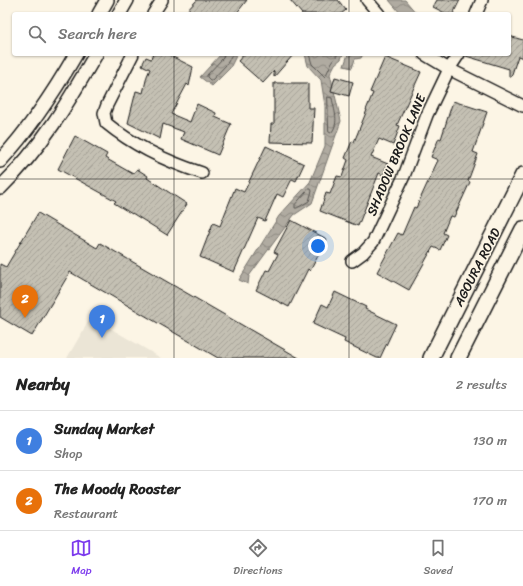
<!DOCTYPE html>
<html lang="en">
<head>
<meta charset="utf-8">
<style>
	body { margin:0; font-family:Sriracha,sans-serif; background:#f2f2f2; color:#222 }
	.you { position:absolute; left:318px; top:246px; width:14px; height:14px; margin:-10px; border:3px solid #fff; border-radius:50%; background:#1a73e8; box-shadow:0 0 0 6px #1a73e833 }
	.badge { display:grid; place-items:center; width:26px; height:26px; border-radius:50%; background:#7c3aed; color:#fff; font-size:13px; font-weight:700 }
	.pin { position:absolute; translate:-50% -33px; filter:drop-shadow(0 1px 2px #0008) }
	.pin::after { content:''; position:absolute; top:21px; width:14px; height:12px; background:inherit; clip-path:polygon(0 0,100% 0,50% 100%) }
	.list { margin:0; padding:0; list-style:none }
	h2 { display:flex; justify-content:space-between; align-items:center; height:52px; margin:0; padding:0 16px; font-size:17px }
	h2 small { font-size:13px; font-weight:400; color:#767676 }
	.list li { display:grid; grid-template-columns:26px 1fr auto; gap:12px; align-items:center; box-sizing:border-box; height:60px; padding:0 16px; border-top:1px solid #e0e0e0 }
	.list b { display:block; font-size:15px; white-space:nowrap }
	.list p { margin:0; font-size:13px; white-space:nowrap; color:#767676 }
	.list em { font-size:13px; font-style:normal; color:#767676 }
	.icon { flex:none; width:22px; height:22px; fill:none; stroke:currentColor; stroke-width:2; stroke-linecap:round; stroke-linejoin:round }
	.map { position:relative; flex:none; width:523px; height:358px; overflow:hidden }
	.search { position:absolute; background:#fff; box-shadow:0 1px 3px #0004; left:12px; right:12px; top:12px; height:44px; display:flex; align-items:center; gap:10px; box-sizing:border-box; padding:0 14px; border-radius:4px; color:#767676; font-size:15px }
	.sheet { height:172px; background:#fff }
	nav { display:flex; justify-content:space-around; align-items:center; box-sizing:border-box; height:56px; border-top:1px solid #e0e0e0; background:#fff; font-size:11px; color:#767676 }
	nav a { display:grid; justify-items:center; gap:2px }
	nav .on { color:#7c3aed }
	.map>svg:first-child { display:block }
	.built { fill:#ebe5d6 }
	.water { fill:url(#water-waves); stroke:#75726c }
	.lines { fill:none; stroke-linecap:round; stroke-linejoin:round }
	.shore { stroke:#575551; stroke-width:1 }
	.building { fill:url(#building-hatch); stroke:#1c1c1c }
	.minor-casing { stroke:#1c1c1c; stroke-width:14 }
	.tertiary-casing { stroke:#1c1c1c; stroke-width:16 }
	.secondary-casing { stroke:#1c1c1c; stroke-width:18 }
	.minor { stroke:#fcf5e5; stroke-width:11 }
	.tertiary { stroke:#fcf5e5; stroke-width:13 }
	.secondary { stroke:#fcf5e5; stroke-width:15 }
	.grid { fill:none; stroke:#1c1c1c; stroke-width:1; stroke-opacity:0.55 }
	.labels { text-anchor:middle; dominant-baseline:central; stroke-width:3; stroke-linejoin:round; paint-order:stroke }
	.street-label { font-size:13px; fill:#1c1c1c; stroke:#fcf5e5 }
</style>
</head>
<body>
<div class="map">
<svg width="523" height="358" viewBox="0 0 523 358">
	<defs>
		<pattern id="water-waves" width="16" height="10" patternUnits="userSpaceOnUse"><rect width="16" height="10" fill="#b0aba1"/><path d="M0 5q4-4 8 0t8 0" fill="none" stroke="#8e8a82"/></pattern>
		<pattern id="building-hatch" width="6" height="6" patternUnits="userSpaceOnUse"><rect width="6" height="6" fill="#c4c0b3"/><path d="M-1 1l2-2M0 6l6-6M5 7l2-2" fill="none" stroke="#a8a499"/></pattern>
	</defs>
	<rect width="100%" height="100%" fill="#fcf5e5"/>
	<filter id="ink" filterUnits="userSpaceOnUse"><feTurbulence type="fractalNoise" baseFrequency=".025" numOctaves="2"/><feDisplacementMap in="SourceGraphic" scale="8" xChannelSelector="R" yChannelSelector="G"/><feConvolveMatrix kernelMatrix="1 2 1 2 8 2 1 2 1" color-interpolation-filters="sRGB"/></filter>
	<g filter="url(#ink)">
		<path class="built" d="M 91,317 L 161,358 L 67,358 Z"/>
		<g class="water">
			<path d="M 389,0 L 405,0 L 417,14 L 401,14 Z"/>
			<path d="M 221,54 L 237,54 L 230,68 L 212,86 L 200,77 Z"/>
			<path d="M 305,54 L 343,54 L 341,59 L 335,64 L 330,74 L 341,121 L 312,203 L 294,215 L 249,276 L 248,284 L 239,280 L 279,216 L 310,182 L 325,146 L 325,106 L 321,80 L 308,66 Z"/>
			<path d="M 348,54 L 363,54 L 361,58 L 355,59 L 352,68 L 344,66 Z"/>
		</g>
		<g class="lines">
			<g class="shore">
				<path d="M 224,54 L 223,58 L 207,75 L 207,77 L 210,80 L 212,80 L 226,65 L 233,54"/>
				<path d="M 309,54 L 312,64 L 325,77 L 326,75 L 332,62 L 338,54"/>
				<path d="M 328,97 L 332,98 C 334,110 340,123 331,133 L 329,132 Z"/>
				<path d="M 309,189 L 311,189 L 312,191 L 309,201 L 297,208 L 295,208 L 295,205 Z"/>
			</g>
		</g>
		<g class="building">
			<path d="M 197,0 L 247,0 L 236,14 L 184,14 Z"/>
			<path d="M 290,0 L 338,0 L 346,10 L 341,14 L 302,14 Z"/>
			<path d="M 437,0 L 460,0 L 453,14 L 447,14 L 433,7 Z"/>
			<path d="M 509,36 L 523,40 L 523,58 L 518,56 L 511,77 L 509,77 L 509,69 L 466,56 L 466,54 L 509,54 Z"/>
			<path d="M 153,54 L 167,54 L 193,67 L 189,86 L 187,84 L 171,114 L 190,122 L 197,104 L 216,113 L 215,117 L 231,124 L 218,155 L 181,139 L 184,132 L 163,124 L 160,139 L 128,123 L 136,91 L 143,93 L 147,76 L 150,69 L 142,65 L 146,57 L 151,59 Z"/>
			<path d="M 244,54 L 294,54 L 274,77 L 274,71 L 263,83 L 238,61 Z"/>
			<path d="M 385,57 L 421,72 L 397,125 L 400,126 L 393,145 L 379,139 L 371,157 L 388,164 L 383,175 L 379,173 L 358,226 L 320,211 L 326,193 L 330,194 L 337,176 L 342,177 L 348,160 L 345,158 L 352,141 L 354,142 L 367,110 L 366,110 L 373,93 L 370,92 Z"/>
			<path d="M 335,77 L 353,82 L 349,96 L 331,91 Z"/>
			<path d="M 274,83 L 308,83 L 308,108 L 314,108 L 312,143 L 270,142 L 271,124 L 274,124 Z"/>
			<path d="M 453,101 L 487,112 L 473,152 L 478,154 L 468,181 L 470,182 L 454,217 L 450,216 L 443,233 L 447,235 L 440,250 L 433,247 L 409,290 L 377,272 L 398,233 L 402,235 L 414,207 L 416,208 L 438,160 L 431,157 L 439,138 L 441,139 Z"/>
			<path d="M 75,136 L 107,154 L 105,158 L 133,174 L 137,169 L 148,176 L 147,178 L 187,204 L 167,235 L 132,213 L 132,214 L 114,203 L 116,201 L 58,169 Z"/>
			<path d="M 266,146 L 304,164 L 296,181 L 292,179 L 283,197 L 277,194 L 265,221 L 258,218 L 234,272 L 200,257 L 213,223 L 220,226 L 235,188 L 244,192 Z"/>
			<path d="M 38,213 L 97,248 L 100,243 L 299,358 L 218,358 L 70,272 L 32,336 L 0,317 L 0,264 L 6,267 Z"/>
			<path d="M 291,220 L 327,239 L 310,271 L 308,269 L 289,307 L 256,290 L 266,270 L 269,271 L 278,254 L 274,252 Z"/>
			<path d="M 335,292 L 366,307 L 365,309 L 396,324 L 380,358 L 377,358 L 344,342 L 345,339 L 313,324 L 322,304 L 328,307 Z"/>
		</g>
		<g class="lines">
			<defs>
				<g id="minor">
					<path d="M 367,0 L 379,14"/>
					<path d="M 153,14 L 162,0"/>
					<path d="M 476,14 L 482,0"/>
					<path d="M 133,54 L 107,105 L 104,113 L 106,123 C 134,146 168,162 202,173"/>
					<path d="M 424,54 L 449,69 L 523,106"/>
					<path d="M 352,261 L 363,253 L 373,242 L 404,176 L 427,115 L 449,69 L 459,54"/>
				</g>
				<g id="tertiary">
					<path d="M 99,14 L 107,0"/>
					<path d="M 119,14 L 127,0"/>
					<path d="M 0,161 C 30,129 54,92 76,54"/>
					<path d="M 0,188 C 42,147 67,104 96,54"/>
				</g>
				<g id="secondary">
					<path d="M 431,358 L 523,175"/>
					<path d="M 458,358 L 523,229"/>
				</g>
			</defs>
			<use href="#minor" class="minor-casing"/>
			<use href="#tertiary" class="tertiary-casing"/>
			<use href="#secondary" class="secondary-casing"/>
			<use href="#minor" class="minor"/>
			<use href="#tertiary" class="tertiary"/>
			<use href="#secondary" class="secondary"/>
		</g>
	</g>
	<path class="grid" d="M 174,0 L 174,14M 349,0 L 349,14M 174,54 L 174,358M 349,54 L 349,358M 0,179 L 523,179"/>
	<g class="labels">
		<g class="street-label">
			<text transform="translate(396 155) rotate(-67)">SHADOW BROOK LANE</text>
			<text transform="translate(477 267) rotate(-63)">AGOURA ROAD</text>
		</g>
	</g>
</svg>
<div class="you"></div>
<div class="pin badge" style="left:102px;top:338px;background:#3f7fe0">1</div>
<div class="pin badge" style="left:25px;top:318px;background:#e8710a">2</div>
<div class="search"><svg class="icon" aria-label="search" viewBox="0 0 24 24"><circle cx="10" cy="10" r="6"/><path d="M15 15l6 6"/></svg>Search here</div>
</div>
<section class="sheet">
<h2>Nearby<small>2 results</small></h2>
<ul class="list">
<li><span class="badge" style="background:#3f7fe0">1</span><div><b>Sunday Market</b><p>Shop</p></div><em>130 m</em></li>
<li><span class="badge" style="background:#e8710a">2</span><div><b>The Moody Rooster</b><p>Restaurant</p></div><em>170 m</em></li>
</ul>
</section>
<nav>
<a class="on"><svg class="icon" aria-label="map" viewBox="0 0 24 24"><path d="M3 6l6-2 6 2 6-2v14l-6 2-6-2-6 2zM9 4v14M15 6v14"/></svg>Map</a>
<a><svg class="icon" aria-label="directions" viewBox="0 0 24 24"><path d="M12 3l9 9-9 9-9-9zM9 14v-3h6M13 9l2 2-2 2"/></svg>Directions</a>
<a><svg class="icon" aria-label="saved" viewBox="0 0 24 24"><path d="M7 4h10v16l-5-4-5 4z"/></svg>Saved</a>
</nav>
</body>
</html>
